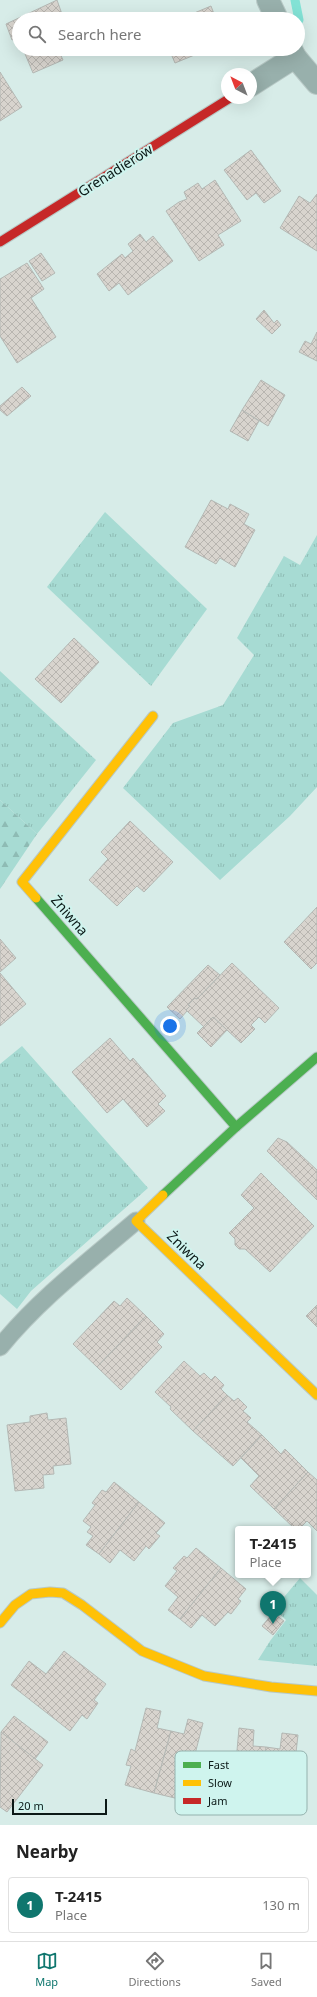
<!DOCTYPE html>
<html lang="en">
<head>
<meta charset="utf-8">
<style>
	body { margin:0; font-family:"Noto Sans",sans-serif; background:#f6f6f6; color:#222 }
	.compass { position:absolute; left:221px; top:68px; width:36px; height:36px; border-radius:50%; background:#fff; box-shadow:0 4px 16px #0002; rotate:318deg }
	.scale { position:absolute; left:12px; bottom:10px; width:95px; box-sizing:border-box; padding-left:4px; border:2px solid #0b1917; border-top:0; font-size:11px; line-height:14px; white-space:nowrap; color:#0b1917; -webkit-text-stroke:3px #cff4ee; paint-order:stroke }
	.you { position:absolute; left:170px; top:1026px; width:14px; height:14px; margin:-10px; border:3px solid #fff; border-radius:50%; background:#1a73e8; box-shadow:0 0 0 6px #1a73e833 }
	.badge { display:grid; place-items:center; width:26px; height:26px; border-radius:50%; background:#0f766e; color:#fff; font-size:13px; font-weight:700 }
	.pin { position:absolute; translate:-50% -33px; filter:drop-shadow(0 1px 2px #0008) }
	.pin::after { content:''; position:absolute; top:21px; width:14px; height:12px; background:inherit; clip-path:polygon(0 0,100% 0,50% 100%) }
	.popup { position:absolute; left:235px; top:1526px; width:76px; height:52px; box-sizing:border-box; display:grid; place-content:center; border-radius:4px; background:#fff; filter:drop-shadow(0 1px 3px #0005); font-size:13px; white-space:nowrap; color:#767676 }
	.popup b { font-size:15px; color:#222 }
	.popup::after { content:''; position:absolute; left:50%; top:100%; margin-left:-8px; border:8px solid transparent; border-top-color:#fff }
	.list { margin:0; padding:0; list-style:none }
	h2 { display:flex; justify-content:space-between; align-items:center; height:52px; margin:0; padding:0 16px; font-size:17px }
	h2 small { font-size:13px; font-weight:400; color:#767676 }
	.list li { display:grid; grid-template-columns:26px 1fr auto; gap:12px; align-items:center; box-sizing:border-box; height:56px; margin:0 8px 8px; padding:0 8px; border:1px solid #e0e0e0; border-radius:4px }
	.list b { display:block; font-size:15px; white-space:nowrap }
	.list p { margin:0; font-size:13px; white-space:nowrap; color:#767676 }
	.list em { font-size:13px; font-style:normal; color:#767676 }
	.icon { flex:none; width:22px; height:22px; fill:none; stroke:currentColor; stroke-width:2; stroke-linecap:round; stroke-linejoin:round }
	.map { position:relative; flex:none; width:317px; height:1825px; overflow:hidden }
	.search { position:absolute; background:#fff; box-shadow:0 4px 16px #0002; left:12px; right:12px; top:12px; height:44px; display:flex; align-items:center; gap:10px; box-sizing:border-box; padding:0 14px; border-radius:22px; color:#767676; font-size:15px }
	.sheet { height:116px; background:#fff }
	nav { display:flex; justify-content:space-around; align-items:center; box-sizing:border-box; height:56px; border-top:1px solid #e0e0e0; background:#fff; font-size:11px; color:#767676 }
	nav a { display:grid; justify-items:center; gap:2px }
	nav .on { color:#0f766e }
	.map>svg:first-child { display:block }
	.grass { fill:url(#grass-tufts) }
	.forest { fill:url(#forest-firs) }
	.lines { fill:none; stroke-linecap:round; stroke-linejoin:round }
	.stream { stroke:#82e2d5; stroke-width:9 }
	.building { fill:url(#building-cross-hatch); stroke:#b4b8b4 }
	.lane-casing { stroke:#b8c9c6; stroke-width:19 }
	.street-casing { stroke:#b8c9c6; stroke-width:24 }
	.fast-casing { stroke:#b8c9c6; stroke-width:11 }
	.slow-casing { stroke:#b8c9c6; stroke-width:11 }
	.jam-casing { stroke:#b8c9c6; stroke-width:11 }
	.lane { stroke:#98b0ac; stroke-width:17 }
	.street { stroke:#98b0ac; stroke-width:22 }
	.fast { stroke:#4caf50; stroke-width:9 }
	.slow { stroke:#ffc107; stroke-width:9 }
	.jam { stroke:#c62828; stroke-width:9 }
	.labels { text-anchor:middle; dominant-baseline:central; stroke-width:4; stroke-linejoin:round; paint-order:stroke }
	.street-label { font-size:14px; fill:#0b1917; stroke:#cff4ee }
	.key { fill:#cff4ee; stroke:#94b2ae; stroke-width:1 }
	.key-label { font-size:11px; fill:#0b1917 }
</style>
</head>
<body>
<div class="map">
<svg width="317" height="1825" viewBox="0 0 317 1825">
	<defs>
		<pattern id="grass-tufts" width="24" height="20" patternUnits="userSpaceOnUse"><rect width="24" height="20" fill="#a7dbd3"/><path d="M3 7l-1-3M5 7V3M7 7l1-3M15 17l-1-3M17 17v-4M19 17l1-3" fill="none" stroke="#8ebbb4"/></pattern>
		<pattern id="forest-firs" width="22" height="20" patternUnits="userSpaceOnUse"><rect width="22" height="20" fill="#a7dbd3"/><path d="M5 1l3.5 6h-7zM16 11l3.5 6h-7z" fill="#8ebbb4"/></pattern>
		<pattern id="building-cross-hatch" width="8" height="8" patternUnits="userSpaceOnUse"><rect width="8" height="8" fill="#d8d4ce"/><path d="M0 0l8 8M0 8l8-8" fill="none" stroke="#b8b5b0"/></pattern>
	</defs>
	<rect width="100%" height="100%" fill="#d7ece8"/>
	<g class="grass">
		<path d="M 105,512 L 207,609 L 151,686 L 47,587 Z"/>
		<path d="M 317,535 L 317,787 L 290,816 L 220,880 L 123,788 L 173,723 L 223,705 L 254,655 L 237,638 L 284,556 L 300,565 Z"/>
		<path d="M 0,671 L 96,760 L 37,834 L 0,800 Z"/>
		<path d="M 22,1046 L 148,1188 L 31,1291 L 17,1309 L 0,1294 L 0,1064 Z"/>
		<path d="M 300,1578 L 317,1595 L 317,1666 L 258,1660 L 270,1641 L 286,1620 L 274,1609 Z"/>
	</g>
	<path class="forest" d="M 0,800 L 37,834 L 0,889 Z"/>
	<g class="lines">
		<path class="stream" d="M 295,0 L 299,20"/>
	</g>
	<g class="building">
		<path d="M 57,0 L 63,17 L 59,19 L 19,19 L 19,39 L 18,37 L 12,40 L 6,24 Z"/>
		<path d="M 211,6 L 216,19 L 180,19 Z"/>
		<path d="M 23,49 L 58,49 L 63,60 L 33,73 Z"/>
		<path d="M 169,49 L 209,49 L 175,63 Z"/>
		<path d="M 0,72 L 22,107 L 0,121 Z"/>
		<path d="M 251,150 L 281,191 L 264,203 L 256,193 L 247,200 L 224,170 Z"/>
		<path d="M 215,180 L 241,221 L 218,235 L 224,245 L 199,261 L 166,211 L 179,202 L 187,199 L 184,192 L 198,183 L 202,189 Z"/>
		<path d="M 317,194 L 317,251 L 280,228 L 299,196 L 310,203 Z"/>
		<path d="M 140,234 L 146,242 L 153,236 L 173,261 L 128,295 L 119,283 L 109,291 L 97,274 L 122,254 L 125,258 L 133,251 L 128,244 Z"/>
		<path d="M 41,253 L 55,273 L 42,281 L 29,261 Z"/>
		<path d="M 27,263 L 44,289 L 31,298 L 56,337 L 17,363 L 0,336 L 0,279 Z"/>
		<path d="M 264,310 L 274,323 L 277,320 L 281,325 L 272,334 L 256,319 Z"/>
		<path d="M 317,332 L 317,361 L 299,352 L 305,341 L 311,344 Z"/>
		<path d="M 261,380 L 285,395 L 268,426 L 242,410 Z"/>
		<path d="M 22,387 L 31,396 L 7,416 L 0,410 L 0,406 Z"/>
		<path d="M 242,410 L 259,421 L 248,441 L 230,431 Z"/>
		<path d="M 211,500 L 228,509 L 230,504 L 249,514 L 244,524 L 255,530 L 235,567 L 220,558 L 216,564 L 185,547 Z"/>
		<path d="M 74,638 L 99,662 L 61,703 L 35,679 Z"/>
		<path d="M 130,821 L 173,862 L 144,892 L 137,886 L 117,906 L 89,880 L 108,859 L 101,852 Z"/>
		<path d="M 317,907 L 317,963 L 311,969 L 284,942 Z"/>
		<path d="M 0,939 L 16,958 L 0,972 Z"/>
		<path d="M 232,963 L 279,1008 L 265,1023 L 259,1017 L 251,1025 L 255,1029 L 241,1043 L 213,1017 L 204,1027 L 186,1010 L 190,1006 L 188,1005 L 195,998 L 197,999 Z"/>
		<path d="M 208,965 L 220,975 L 197,999 L 195,998 L 188,1005 L 190,1006 L 186,1010 L 187,1011 L 180,1019 L 167,1007 Z"/>
		<path d="M 0,973 L 26,1004 L 0,1026 Z"/>
		<path d="M 213,1017 L 227,1030 L 211,1047 L 197,1033 Z"/>
		<path d="M 110,1038 L 130,1061 L 133,1058 L 166,1096 L 158,1104 L 165,1111 L 147,1127 L 123,1099 L 107,1113 L 72,1072 Z"/>
		<path d="M 278,1138 L 287,1142 L 317,1170 L 317,1200 L 267,1151 Z"/>
		<path d="M 261,1173 L 314,1226 L 270,1272 L 245,1249 L 239,1249 L 235,1245 L 235,1239 L 229,1233 L 254,1208 L 241,1195 Z"/>
		<path d="M 127,1298 L 146,1316 L 97,1367 L 73,1344 L 114,1301 L 120,1306 Z"/>
		<path d="M 317,1305 L 317,1327 L 306,1316 Z"/>
		<path d="M 146,1316 L 164,1334 L 157,1342 L 162,1347 L 121,1390 L 97,1367 Z"/>
		<path d="M 184,1361 L 200,1376 L 204,1373 L 211,1380 L 215,1376 L 224,1385 L 221,1389 L 227,1395 L 193,1431 L 170,1409 L 171,1407 L 155,1392 Z"/>
		<path d="M 227,1395 L 234,1401 L 238,1398 L 247,1407 L 243,1411 L 251,1418 L 247,1422 L 262,1435 L 233,1466 L 193,1431 Z"/>
		<path d="M 47,1413 L 48,1420 L 66,1418 L 71,1464 L 53,1466 L 54,1474 L 43,1475 L 44,1488 L 15,1491 L 7,1425 L 30,1422 L 30,1416 Z"/>
		<path d="M 262,1435 L 281,1454 L 285,1449 L 308,1472 L 274,1509 L 250,1486 L 259,1476 L 241,1458 Z"/>
		<path d="M 308,1472 L 317,1480 L 317,1531 L 307,1521 L 299,1529 L 295,1529 L 274,1509 Z"/>
		<path d="M 114,1482 L 139,1502 L 99,1554 L 86,1545 L 93,1536 L 87,1532 L 91,1527 L 83,1521 L 95,1505 L 92,1503 L 102,1490 L 106,1492 Z"/>
		<path d="M 139,1502 L 165,1523 L 156,1533 L 160,1536 L 149,1549 L 146,1546 L 134,1561 L 120,1550 L 110,1563 L 99,1554 Z"/>
		<path d="M 196,1548 L 221,1568 L 180,1619 L 168,1610 L 178,1597 L 165,1586 L 177,1571 L 173,1568 L 184,1556 L 187,1558 Z"/>
		<path d="M 221,1568 L 246,1589 L 238,1599 L 241,1601 L 231,1614 L 228,1612 L 215,1626 L 202,1615 L 191,1628 L 180,1619 Z"/>
		<path d="M 273,1613 L 284,1621 L 273,1635 L 262,1626 Z"/>
		<path d="M 64,1651 L 106,1684 L 94,1700 L 98,1703 L 87,1719 L 82,1715 L 70,1731 L 11,1685 L 29,1661 L 46,1674 Z"/>
		<path d="M 146,1708 L 161,1711 L 157,1728 L 171,1731 L 154,1793 L 125,1785 L 131,1766 L 126,1765 L 131,1749 L 135,1751 Z"/>
		<path d="M 14,1716 L 48,1742 L 35,1759 L 1,1732 Z"/>
		<path d="M 188,1719 L 203,1723 L 192,1766 L 196,1767 L 192,1783 L 188,1782 L 183,1800 L 154,1793 L 171,1731 L 184,1734 Z"/>
		<path d="M 239,1728 L 254,1730 L 253,1746 L 266,1747 L 259,1811 L 230,1808 L 233,1789 L 229,1789 L 230,1772 L 235,1773 Z"/>
		<path d="M 1,1732 L 43,1765 L 7,1812 L 0,1807 Z"/>
		<path d="M 282,1733 L 298,1735 L 293,1779 L 297,1779 L 295,1796 L 291,1795 L 289,1814 L 259,1811 L 266,1747 L 280,1749 Z"/>
	</g>
	<g class="lines">
		<defs>
			<path id="lane" d="M 0,1347 C 39,1299 89,1261 136,1221"/>
			<g id="street">
				<path d="M 268,0 L 277,19"/>
				<path d="M 291,49 L 295,57 L 317,83"/>
				<path d="M 251,85 L 295,57"/>
			</g>
			<g id="fast">
				<path d="M 36,898 L 236,1127"/>
				<path d="M 163,1195 L 236,1127 L 317,1057"/>
			</g>
			<g id="slow">
				<path d="M 36,898 L 22,882 L 153,716"/>
				<path d="M 163,1195 L 136,1221 L 317,1395"/>
				<path d="M 0,1623 L 15,1605 L 31,1594 L 50,1592 L 63,1593 L 82,1605 L 142,1651 L 204,1676 L 271,1687 L 317,1691"/>
			</g>
			<path id="jam" d="M 0,242 L 230,98"/>
		</defs>
		<use href="#lane" class="lane-casing"/>
		<use href="#street" class="street-casing"/>
		<use href="#fast" class="fast-casing"/>
		<use href="#slow" class="slow-casing"/>
		<use href="#jam" class="jam-casing"/>
		<use href="#lane" class="lane"/>
		<use href="#street" class="street"/>
		<use href="#fast" class="fast"/>
		<use href="#slow" class="slow"/>
		<use href="#jam" class="jam"/>
	</g>
	<g class="labels">
		<g class="street-label">
			<text transform="translate(115 170) rotate(-32)">Grenadierów</text>
			<text transform="translate(70 915) rotate(49)">Żniwna</text>
			<text transform="translate(187 1250) rotate(44)">Żniwna</text>
		</g>
	</g>
	<rect x="175" y="1751" width="132" height="64" rx="6" class="key"/>
	<rect x="183" y="1762" width="18" height="6" fill="#4caf50"/>
	<rect x="183" y="1780" width="18" height="6" fill="#ffc107"/>
	<rect x="183" y="1798" width="18" height="6" fill="#c62828"/>
	<g class="key-label">
		<text x="208" y="1769">Fast</text>
		<text x="208" y="1787">Slow</text>
		<text x="208" y="1805">Jam</text>
	</g>
</svg>
<svg class="compass" viewBox="-18 -18 36 36"><path d="M0-13l5 13h-10z" fill="#e53935"/><path d="M0 13l5-13h-10z" fill="#767676"/></svg>
<div class="scale">20 m</div>
<div class="you"></div>
<div class="pin badge" style="left:273px;top:1624px">1</div>
<div class="popup"><b>T-2415</b>Place</div>
<div class="search"><svg class="icon" aria-label="search" viewBox="0 0 24 24"><circle cx="10" cy="10" r="6"/><path d="M15 15l6 6"/></svg>Search here</div>
</div>
<section class="sheet">
<h2>Nearby<small></small></h2>
<ul class="list">
<li><span class="badge">1</span><div><b>T-2415</b><p>Place</p></div><em>130 m</em></li>
</ul>
</section>
<nav>
<a class="on"><svg class="icon" aria-label="map" viewBox="0 0 24 24"><path d="M3 6l6-2 6 2 6-2v14l-6 2-6-2-6 2zM9 4v14M15 6v14"/></svg>Map</a>
<a><svg class="icon" aria-label="directions" viewBox="0 0 24 24"><path d="M12 3l9 9-9 9-9-9zM9 14v-3h6M13 9l2 2-2 2"/></svg>Directions</a>
<a><svg class="icon" aria-label="saved" viewBox="0 0 24 24"><path d="M7 4h10v16l-5-4-5 4z"/></svg>Saved</a>
</nav>
</body>
</html>
